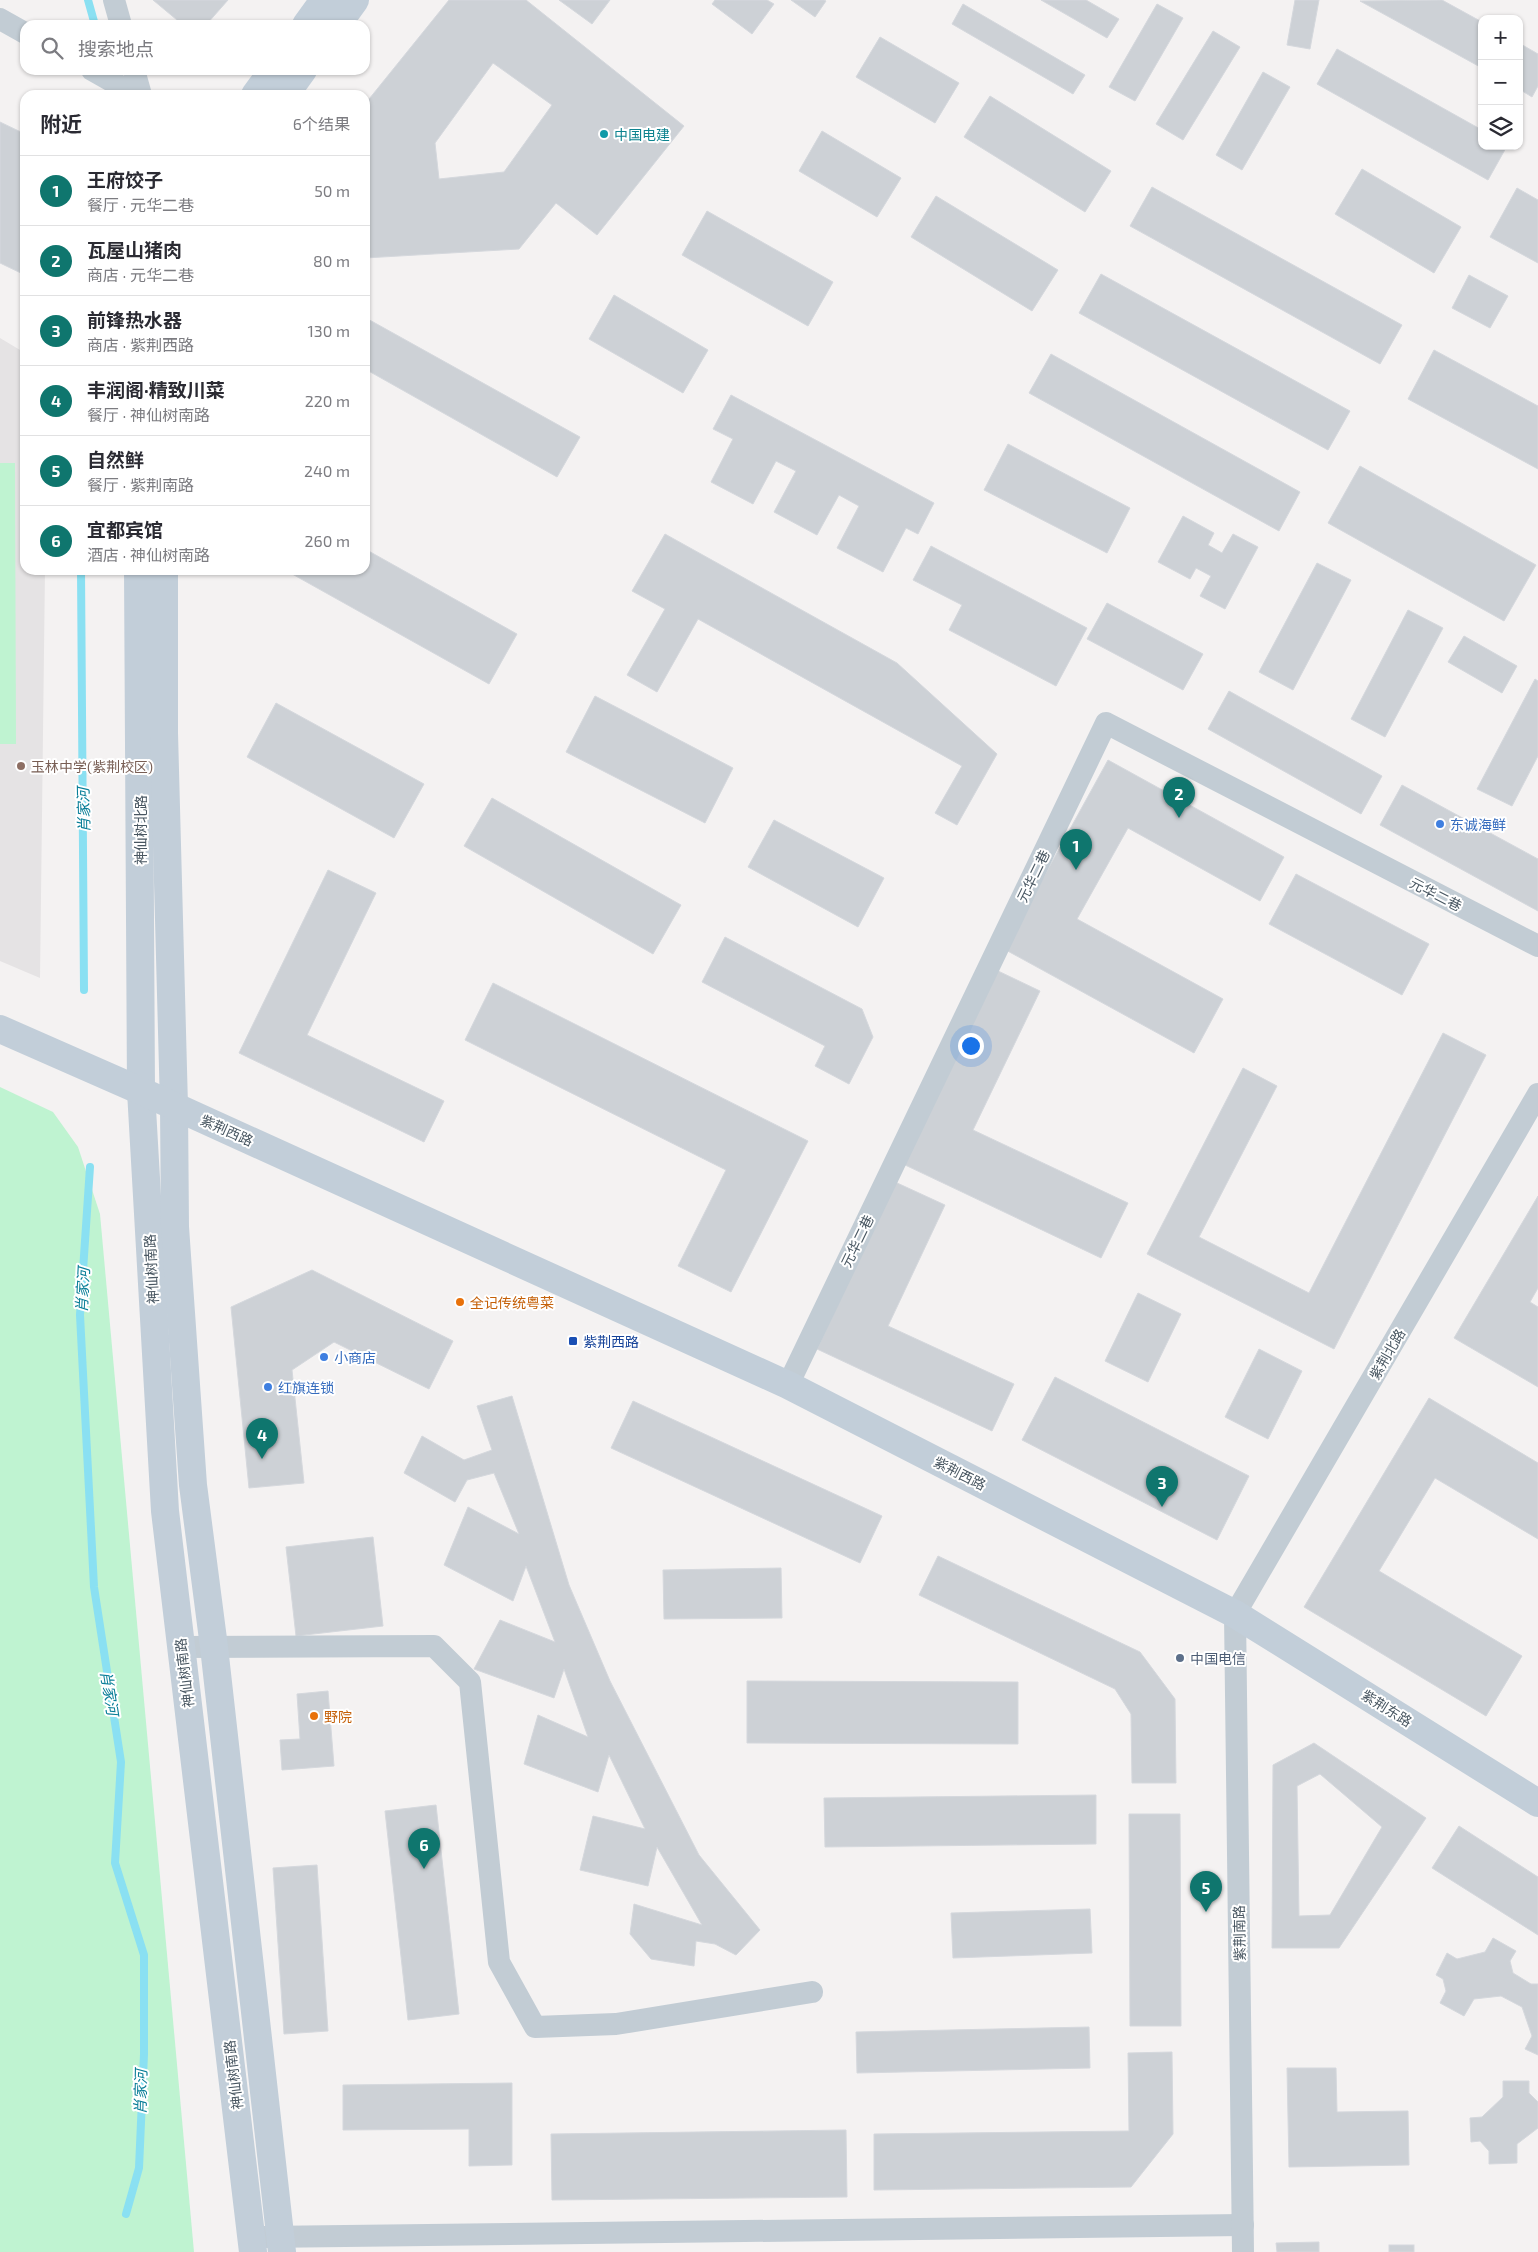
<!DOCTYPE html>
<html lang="zh">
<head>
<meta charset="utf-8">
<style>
	body { margin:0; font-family:"Exo 2","Noto Sans SC",sans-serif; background:#f2f2f3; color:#2b2b33 }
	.controls { position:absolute; right:15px; top:15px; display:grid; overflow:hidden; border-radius:10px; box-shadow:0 1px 4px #0004 }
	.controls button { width:45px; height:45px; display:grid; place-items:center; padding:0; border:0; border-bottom:1px solid #e1e1e2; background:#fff; color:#2b2b33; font:25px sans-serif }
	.you { position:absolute; left:970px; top:1045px; width:18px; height:18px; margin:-12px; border:4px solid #fff; border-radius:50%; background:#1a73e8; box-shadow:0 0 0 8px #1a73e833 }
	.badge { display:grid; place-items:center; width:32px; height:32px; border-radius:50%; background:#0f766e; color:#fff; font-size:16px; font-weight:700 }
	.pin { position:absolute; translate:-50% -41px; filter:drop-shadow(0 1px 2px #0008) }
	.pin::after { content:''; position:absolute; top:26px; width:18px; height:15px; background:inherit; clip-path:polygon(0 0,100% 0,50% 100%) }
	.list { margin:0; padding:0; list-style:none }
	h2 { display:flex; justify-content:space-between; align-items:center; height:65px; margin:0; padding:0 20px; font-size:21px }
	h2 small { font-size:16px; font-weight:400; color:#7c7c81 }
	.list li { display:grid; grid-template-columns:32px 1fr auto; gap:15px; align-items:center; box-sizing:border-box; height:70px; padding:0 20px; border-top:1px solid #e1e1e2 }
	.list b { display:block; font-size:19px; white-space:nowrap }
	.list p { margin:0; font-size:16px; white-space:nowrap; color:#7c7c81 }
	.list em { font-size:16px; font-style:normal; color:#7c7c81 }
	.icon { flex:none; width:28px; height:28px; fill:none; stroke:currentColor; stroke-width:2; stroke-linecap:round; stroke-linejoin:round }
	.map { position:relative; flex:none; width:1538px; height:2252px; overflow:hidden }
	.search { position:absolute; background:#fff; box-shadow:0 1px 4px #0004; left:20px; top:20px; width:350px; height:55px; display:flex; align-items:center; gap:12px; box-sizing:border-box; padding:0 18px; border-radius:15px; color:#7c7c81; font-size:19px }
	.panel { position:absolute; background:#fff; box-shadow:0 1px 4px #0004; left:20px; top:90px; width:350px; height:485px; border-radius:15px }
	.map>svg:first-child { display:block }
	.education { fill:#e5e3e4 }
	.green { fill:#bff3d1 }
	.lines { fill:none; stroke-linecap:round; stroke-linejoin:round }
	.stream { stroke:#8ae0f2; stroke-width:8 }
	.building { fill:#cdd1d6; stroke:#d5d8dd; fill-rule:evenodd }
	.street { stroke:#c2ccd4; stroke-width:22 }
	.secondary { stroke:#c2ced9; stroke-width:28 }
	.culture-dot { fill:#0f9aa8; stroke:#fff; stroke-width:2 }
	.education-dot { fill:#8d6e63; stroke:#fff; stroke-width:2 }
	.shop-dot { fill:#3f7fe0; stroke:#fff; stroke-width:2 }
	.food-dot { fill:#e8710a; stroke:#fff; stroke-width:2 }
	.transit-dot { fill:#1a4fb4; stroke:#fff; stroke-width:2 }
	.service-dot { fill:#5c6f8a; stroke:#fff; stroke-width:2 }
	.labels { text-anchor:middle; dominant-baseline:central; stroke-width:4; stroke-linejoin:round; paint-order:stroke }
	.culture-label { font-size:14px; fill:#0d838f; stroke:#fff; text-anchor:start }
	.education-label { font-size:14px; fill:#785e54; stroke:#fff; text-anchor:start }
	.shop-label { font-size:14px; fill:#366cbe; stroke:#fff; text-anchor:start }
	.street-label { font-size:14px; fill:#485661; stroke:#fff }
	.food-label { font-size:14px; fill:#c56008; stroke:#fff; text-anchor:start }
	.transit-label { font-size:14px; fill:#164399; stroke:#fff; text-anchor:start }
	.service-label { font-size:14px; fill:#4e5e75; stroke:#fff; text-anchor:start }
	.water-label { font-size:15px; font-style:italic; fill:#077d97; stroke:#fff }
</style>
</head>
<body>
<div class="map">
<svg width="1538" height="2252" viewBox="0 0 1538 2252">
	<rect width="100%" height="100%" fill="#f4f2f2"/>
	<path class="education" d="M 0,338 L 25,353 L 25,570 L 45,570 L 40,978 L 0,961 Z"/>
	<g class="green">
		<path d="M 15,463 L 16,744 L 0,744 L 0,463 Z"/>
		<path d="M 0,1087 L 53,1112 L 78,1147 L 100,1214 L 194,2252 L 0,2252 Z"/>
	</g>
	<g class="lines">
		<g class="stream">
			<path d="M 88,0 L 95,25"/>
			<path d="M 81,570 L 84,990"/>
			<path d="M 90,1167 L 80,1315 L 94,1587 L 121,1762 L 115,1863 L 144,1955 L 144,2054 L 139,2168 L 126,2214"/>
		</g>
	</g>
	<g class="building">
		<path d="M 153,0 L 228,0 L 206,25 L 183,25 Z"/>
		<path d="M 449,0 L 526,0 L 684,126 L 597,235 L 556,203 L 519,249 L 365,258 L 365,104 ZM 493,63 L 552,105 L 504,172 L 439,179 L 435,143 Z"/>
		<path d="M 559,0 L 610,0 L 592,24 Z"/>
		<path d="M 715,0 L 767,0 L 774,4 L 752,34 L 712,4 Z"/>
		<path d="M 791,0 L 824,0 L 826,1 L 815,17 Z"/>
		<path d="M 1041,0 L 1086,0 L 1119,19 L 1107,38 Z"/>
		<path d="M 1295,0 L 1319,0 L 1310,49 L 1287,45 Z"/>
		<path d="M 1442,0 L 1482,22 L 1482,68 L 1360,1 Z"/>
		<path d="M 963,4 L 1085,75 L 1073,94 L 952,24 Z"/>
		<path d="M 1157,4 L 1183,18 L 1135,101 L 1109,87 Z"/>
		<path d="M 1213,31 L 1240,47 L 1183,140 L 1156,124 Z"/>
		<path d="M 880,37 L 959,83 L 935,123 L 856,77 Z"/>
		<path d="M 1519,43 L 1538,54 L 1538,86 L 1532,97 L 1519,89 Z"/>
		<path d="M 1337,49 L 1482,130 L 1482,146 L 1507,146 L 1488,180 L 1317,84 Z"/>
		<path d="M 1263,72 L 1290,87 L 1242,170 L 1216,155 Z"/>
		<path d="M 990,96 L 1111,171 L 1085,212 L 964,137 Z"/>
		<path d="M 0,122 L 25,134 L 25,275 L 0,263 Z"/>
		<path d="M 822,131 L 901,178 L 877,217 L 799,171 Z"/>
		<path d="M 1362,169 L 1461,227 L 1434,273 L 1335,214 Z"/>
		<path d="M 1152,187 L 1402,325 L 1380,364 L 1130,226 Z"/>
		<path d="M 1517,188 L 1538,200 L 1538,263 L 1490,237 Z"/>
		<path d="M 936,196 L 1058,270 L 1032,311 L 911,237 Z"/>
		<path d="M 707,211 L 833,282 L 808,326 L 682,255 Z"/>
		<path d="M 1101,274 L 1350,411 L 1328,450 L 1079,313 Z"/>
		<path d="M 1469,275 L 1508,296 L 1490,328 L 1452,308 Z"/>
		<path d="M 614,295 L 708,350 L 683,393 L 589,339 Z"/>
		<path d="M 366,318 L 580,437 L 557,477 L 365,369 Z"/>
		<path d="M 1434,350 L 1538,406 L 1538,469 L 1408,399 Z"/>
		<path d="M 1051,354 L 1300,492 L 1279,531 L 1029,393 Z"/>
		<path d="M 731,395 L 934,503 L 918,534 L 906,528 L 883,572 L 837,548 L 859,506 L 839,495 L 817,535 L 774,512 L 796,471 L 776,461 L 753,504 L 711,482 L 733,439 L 713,429 Z"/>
		<path d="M 1008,444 L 1130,508 L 1107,553 L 984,490 Z"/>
		<path d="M 1360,466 L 1536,565 L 1504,621 L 1328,523 Z"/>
		<path d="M 1183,516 L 1214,533 L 1208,545 L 1222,553 L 1233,534 L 1258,547 L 1225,609 L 1200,596 L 1211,576 L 1196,568 L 1190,579 L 1158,562 Z"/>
		<path d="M 665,534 L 897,663 L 997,754 L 957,825 L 935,813 L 962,766 L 698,619 L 657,692 L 627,675 L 665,609 L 632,591 Z"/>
		<path d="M 931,546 L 1087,628 L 1056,686 L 949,630 L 962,605 L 913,580 Z"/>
		<path d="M 365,549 L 517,634 L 489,684 L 285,570 L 365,570 Z"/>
		<path d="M 1317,563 L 1351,580 L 1293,690 L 1259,672 Z"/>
		<path d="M 1107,603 L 1203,654 L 1183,690 L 1087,639 Z"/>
		<path d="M 1408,610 L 1443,628 L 1385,737 L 1351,719 Z"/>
		<path d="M 1464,636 L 1517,666 L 1502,693 L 1448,662 Z"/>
		<path d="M 1535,679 L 1538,681 L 1538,756 L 1512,806 L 1477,789 Z"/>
		<path d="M 1229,691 L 1382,776 L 1361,814 L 1208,729 Z"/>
		<path d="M 595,696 L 733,768 L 705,823 L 566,752 Z"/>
		<path d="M 276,703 L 424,784 L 394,838 L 247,757 Z"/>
		<path d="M 1108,760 L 1284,857 L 1260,901 L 1128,828 L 1077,919 L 1223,999 L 1194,1053 L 1004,949 Z"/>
		<path d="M 1402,785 L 1538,859 L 1538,911 L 1380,825 Z"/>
		<path d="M 492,798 L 681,905 L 653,954 L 464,846 Z"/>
		<path d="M 774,820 L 884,878 L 858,927 L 748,867 Z"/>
		<path d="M 328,870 L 376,893 L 307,1035 L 444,1101 L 424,1142 L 239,1053 Z"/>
		<path d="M 1296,874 L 1429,944 L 1402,995 L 1269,924 Z"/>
		<path d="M 725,937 L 862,1009 L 873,1037 L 849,1084 L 815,1066 L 825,1046 L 702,982 Z"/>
		<path d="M 996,970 L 1040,991 L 973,1130 L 1128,1203 L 1101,1258 L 903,1164 Z"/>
		<path d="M 493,983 L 808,1141 L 731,1292 L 678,1266 L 726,1170 L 465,1040 Z"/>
		<path d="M 1443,1033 L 1486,1055 L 1334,1349 L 1147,1254 L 1243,1068 L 1277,1086 L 1199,1237 L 1309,1293 Z"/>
		<path d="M 895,1182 L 945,1205 L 888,1326 L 1014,1384 L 992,1431 L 817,1349 Z"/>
		<path d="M 1538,1196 L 1538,1288 L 1530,1302 L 1538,1307 L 1538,1387 L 1454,1338 Z"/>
		<path d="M 312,1270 L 453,1341 L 429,1389 L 334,1342 L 292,1370 L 304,1483 L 249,1488 L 231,1307 Z"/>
		<path d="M 1138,1293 L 1181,1314 L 1148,1382 L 1105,1361 Z"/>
		<path d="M 1259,1349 L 1302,1371 L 1268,1439 L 1225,1417 Z"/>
		<path d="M 1055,1377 L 1249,1476 L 1217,1540 L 1022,1440 Z"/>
		<path d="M 512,1396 L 569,1585 L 610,1681 L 699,1855 L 760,1930 L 736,1955 L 715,1944 L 696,1941 L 694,1966 L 651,1959 L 630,1934 L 634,1904 L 702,1925 L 657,1847 L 648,1886 L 580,1870 L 593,1816 L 645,1829 L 609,1755 L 598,1792 L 524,1764 L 538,1715 L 588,1737 L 564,1669 L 554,1698 L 474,1669 L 500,1620 L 555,1642 L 526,1566 L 513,1601 L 444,1565 L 468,1507 L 519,1534 L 494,1473 L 467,1480 L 455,1502 L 404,1473 L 422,1436 L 464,1460 L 492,1450 L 477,1406 Z"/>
		<path d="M 1429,1398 L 1538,1463 L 1538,1539 L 1435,1478 L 1379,1571 L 1522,1656 L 1486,1716 L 1304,1607 Z"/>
		<path d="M 633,1401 L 882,1516 L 860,1563 L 611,1448 Z"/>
		<path d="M 373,1537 L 383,1626 L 296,1636 L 286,1547 Z"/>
		<path d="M 938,1556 L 1140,1652 L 1175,1699 L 1176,1783 L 1132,1783 L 1131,1714 L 1115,1689 L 919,1595 Z"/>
		<path d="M 781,1568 L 782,1618 L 664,1619 L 663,1570 Z"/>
		<path d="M 747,1681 L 1018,1682 L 1018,1744 L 747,1743 Z"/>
		<path d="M 328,1691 L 334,1766 L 282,1770 L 280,1740 L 300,1739 L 297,1694 Z"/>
		<path d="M 1314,1743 L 1426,1818 L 1339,1948 L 1272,1948 L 1273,1765 ZM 1320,1774 L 1382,1827 L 1330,1915 L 1299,1916 L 1297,1786 Z"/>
		<path d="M 1096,1795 L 1096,1844 L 825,1847 L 824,1798 Z"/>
		<path d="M 436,1805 L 459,2014 L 408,2020 L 385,1811 Z"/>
		<path d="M 1129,1814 L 1180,1814 L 1181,2026 L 1130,2026 Z"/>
		<path d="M 1459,1826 L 1538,1877 L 1538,1935 L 1432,1868 Z"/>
		<path d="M 317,1865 L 328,2031 L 284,2034 L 273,1868 Z"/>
		<path d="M 1090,1909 L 1092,1953 L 953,1958 L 951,1913 Z"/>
		<path d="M 1493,1938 L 1516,1951 L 1510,1961 L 1513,1973 L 1531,1984 L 1538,1984 L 1538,2055 L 1525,2049 L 1532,2036 L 1522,2007 L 1501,1996 L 1474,1999 L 1464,2016 L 1440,2003 L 1446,1991 L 1443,1979 L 1436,1975 L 1447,1953 L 1457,1959 L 1485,1952 Z"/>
		<path d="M 1089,2027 L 1090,2068 L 857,2073 L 856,2032 Z"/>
		<path d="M 1172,2052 L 1173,2134 L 1131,2187 L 874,2190 L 874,2134 L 1129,2131 L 1128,2053 Z"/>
		<path d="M 1287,2068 L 1336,2068 L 1337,2112 L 1408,2111 L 1409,2165 L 1289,2167 Z"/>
		<path d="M 1503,2081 L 1529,2081 L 1529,2093 L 1538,2102 L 1538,2128 L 1517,2144 L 1517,2163 L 1489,2164 L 1489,2151 L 1480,2141 L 1471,2142 L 1470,2118 L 1482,2117 L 1503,2097 Z"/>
		<path d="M 512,2083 L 512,2165 L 469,2166 L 469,2129 L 343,2130 L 343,2085 Z"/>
		<path d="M 846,2130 L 847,2197 L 552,2200 L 551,2134 Z"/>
		<path d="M 1319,2242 L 1319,2252 L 1277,2252 L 1276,2243 Z"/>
		<rect x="1389" y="2245" width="25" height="7"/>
	</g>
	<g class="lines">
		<g class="street">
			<path d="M 114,0 L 121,25"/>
			<path d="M 0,19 L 25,33"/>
			<path d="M 92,70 L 136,95"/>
			<path d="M 134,70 L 141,95"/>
			<path d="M 788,1385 L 1106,723 L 1538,946"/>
			<path d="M 181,1647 L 434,1646 L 470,1682 L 499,1962 L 535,2027 L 616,2024 L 812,1992"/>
			<path d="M 263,2237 L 1243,2225"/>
			<path d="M 1243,2252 L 1235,1614 L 1538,1094"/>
		</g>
		<g class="secondary">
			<path d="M 306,25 L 324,0"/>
			<path d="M 337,25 L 355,0"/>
			<path d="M 255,95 L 273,70"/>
			<path d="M 285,95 L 303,70"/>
			<path d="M 138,570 L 141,1091 L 165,1511 L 253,2252"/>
			<path d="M 164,570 L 164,733 L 174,1106 L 175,1227 L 193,1485 L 214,1647 L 282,2252"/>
			<path d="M 0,1029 L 141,1091 L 788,1385 L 1235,1614 L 1538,1803"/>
		</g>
	</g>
	<circle class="culture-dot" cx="604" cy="134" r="5"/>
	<circle class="education-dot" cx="21" cy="766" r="5"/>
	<g class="shop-dot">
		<circle cx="1440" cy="824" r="5"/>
		<circle cx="324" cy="1357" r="5"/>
		<circle cx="268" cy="1387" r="5"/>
	</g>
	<g class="food-dot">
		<circle cx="460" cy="1302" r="5"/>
		<circle cx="314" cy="1716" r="5"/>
	</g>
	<rect class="transit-dot" x="568" y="1336" width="10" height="10" rx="2.5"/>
	<circle class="service-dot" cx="1180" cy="1658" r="5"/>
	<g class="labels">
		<g class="culture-label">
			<text x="614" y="134">中国电建</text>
		</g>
		<g class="education-label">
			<text x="31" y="766">玉林中学(紫荆校区)</text>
		</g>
		<g class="shop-label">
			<text x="1450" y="824">东诚海鲜</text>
			<text x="334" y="1357">小商店</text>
			<text x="278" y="1387">红旗连锁</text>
		</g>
		<g class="street-label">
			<text transform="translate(140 830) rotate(-90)">神仙树北路</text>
			<text transform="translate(1033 876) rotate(-64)">元华二巷</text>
			<text transform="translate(1436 894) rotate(27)">元华二巷</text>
			<text transform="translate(227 1130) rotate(24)">紫荆西路</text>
			<text transform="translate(857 1241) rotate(-64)">元华二巷</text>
			<text transform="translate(151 1269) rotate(-93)">神仙树南路</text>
			<text transform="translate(1387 1354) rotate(-60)">紫荆北路</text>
			<text transform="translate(960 1473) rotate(27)">紫荆西路</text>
			<text transform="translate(184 1673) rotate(-97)">神仙树南路</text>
			<text transform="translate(1387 1708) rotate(32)">紫荆东路</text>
			<text transform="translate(1239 1933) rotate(-91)">紫荆南路</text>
			<text transform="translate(233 2075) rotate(-97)">神仙树南路</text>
		</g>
		<g class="food-label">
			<text x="470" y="1302">全记传统粤菜</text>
			<text x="324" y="1716">野院</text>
		</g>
		<g class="transit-label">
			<text x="583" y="1341">紫荆西路</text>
		</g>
		<g class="service-label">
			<text x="1190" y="1658">中国电信</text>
		</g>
		<g class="water-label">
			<text transform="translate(83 810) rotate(-91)">肖家河</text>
			<text transform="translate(82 1290) rotate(-87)">肖家河</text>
			<text transform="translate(110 1693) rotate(81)">肖家河</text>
			<text transform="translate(140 2092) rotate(-89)">肖家河</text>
		</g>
	</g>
</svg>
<div class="controls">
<button>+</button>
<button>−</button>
<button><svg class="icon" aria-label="layers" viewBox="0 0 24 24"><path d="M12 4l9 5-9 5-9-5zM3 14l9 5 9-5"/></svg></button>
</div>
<div class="you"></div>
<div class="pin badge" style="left:1076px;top:870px">1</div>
<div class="pin badge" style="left:1179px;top:818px">2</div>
<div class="pin badge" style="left:1162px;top:1507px">3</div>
<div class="pin badge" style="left:262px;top:1459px">4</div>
<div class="pin badge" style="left:1206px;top:1912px">5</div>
<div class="pin badge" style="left:424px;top:1869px">6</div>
<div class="search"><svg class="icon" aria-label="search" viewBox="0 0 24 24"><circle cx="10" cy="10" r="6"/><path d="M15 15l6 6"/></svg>搜索地点</div>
<section class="panel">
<h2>附近<small>6个结果</small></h2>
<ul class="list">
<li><span class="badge">1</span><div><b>王府饺子</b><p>餐厅 · 元华二巷</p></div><em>50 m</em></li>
<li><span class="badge">2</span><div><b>瓦屋山猪肉</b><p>商店 · 元华二巷</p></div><em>80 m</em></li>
<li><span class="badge">3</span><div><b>前锋热水器</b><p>商店 · 紫荆西路</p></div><em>130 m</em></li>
<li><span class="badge">4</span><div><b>丰润阁·精致川菜</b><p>餐厅 · 神仙树南路</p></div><em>220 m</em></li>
<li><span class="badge">5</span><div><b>自然鲜</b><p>餐厅 · 紫荆南路</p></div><em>240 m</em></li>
<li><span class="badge">6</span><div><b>宜都宾馆</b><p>酒店 · 神仙树南路</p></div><em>260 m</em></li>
</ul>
</section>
</div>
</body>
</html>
